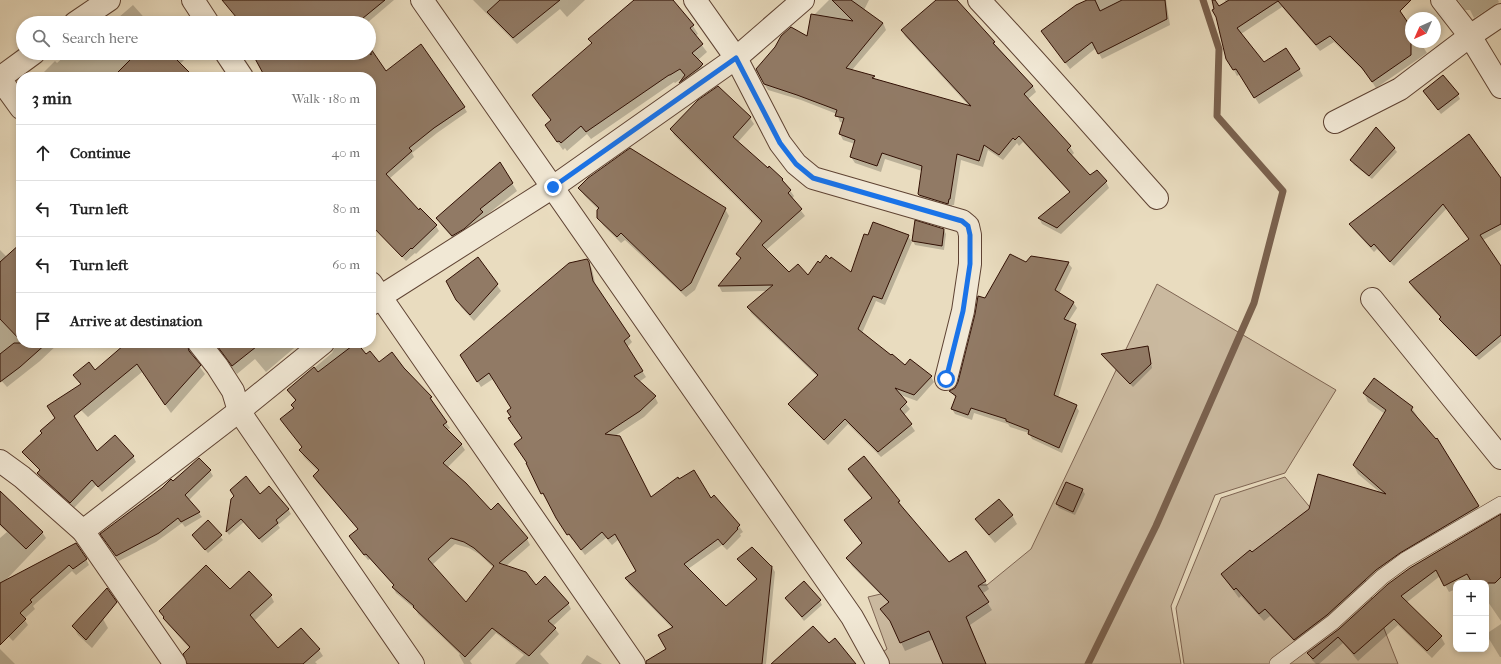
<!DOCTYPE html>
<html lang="en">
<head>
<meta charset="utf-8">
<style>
	body { margin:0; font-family:"IM FELL French Canon",serif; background:#f2f2f2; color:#222 }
	.controls { position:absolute; right:12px; bottom:12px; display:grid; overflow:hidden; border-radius:8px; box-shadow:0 2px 6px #0003 }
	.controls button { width:36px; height:36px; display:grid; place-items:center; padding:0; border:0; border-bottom:1px solid #e0e0e0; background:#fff; color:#222; font:20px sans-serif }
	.compass { position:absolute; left:1405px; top:12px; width:36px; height:36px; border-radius:50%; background:#fff; box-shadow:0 2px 6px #0003; rotate:225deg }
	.stop { position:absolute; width:12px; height:12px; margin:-9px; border:3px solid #1a73e8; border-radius:50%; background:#fff }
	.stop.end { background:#1a73e8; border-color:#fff; box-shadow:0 1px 4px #0008 }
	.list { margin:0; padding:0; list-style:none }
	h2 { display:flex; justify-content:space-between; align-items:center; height:52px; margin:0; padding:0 16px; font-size:17px }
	h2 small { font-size:13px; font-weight:400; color:#767676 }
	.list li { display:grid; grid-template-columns:26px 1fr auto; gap:12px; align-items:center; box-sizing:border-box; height:56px; padding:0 16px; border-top:1px solid #e0e0e0 }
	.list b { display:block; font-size:15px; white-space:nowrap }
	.list em { font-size:13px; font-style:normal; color:#767676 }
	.icon { flex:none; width:22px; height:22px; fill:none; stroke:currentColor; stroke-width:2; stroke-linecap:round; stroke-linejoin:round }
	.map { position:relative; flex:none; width:1501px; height:664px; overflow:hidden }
	.search { position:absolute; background:#fff; box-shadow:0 2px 6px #0003; left:16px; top:16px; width:360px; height:44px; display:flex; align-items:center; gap:10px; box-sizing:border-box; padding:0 14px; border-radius:22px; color:#767676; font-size:15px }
	.panel { position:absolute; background:#fff; box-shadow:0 2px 6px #0003; left:16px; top:72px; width:360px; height:276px; border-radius:16px }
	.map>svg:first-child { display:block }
	.green { fill:#cab99f; stroke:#7e6452 }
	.shadow { fill:#0003; fill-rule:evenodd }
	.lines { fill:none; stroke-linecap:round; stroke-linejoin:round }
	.stream { stroke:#7a614e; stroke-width:7 }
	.building { fill:#917a65; stroke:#311004; fill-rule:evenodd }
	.service-casing { stroke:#5f4333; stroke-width:16 }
	.minor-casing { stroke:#5f4333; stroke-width:24 }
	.service { stroke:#f1e8d5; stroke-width:15 }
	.minor { stroke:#f1e8d5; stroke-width:22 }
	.route { stroke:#1a73e8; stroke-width:5 }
</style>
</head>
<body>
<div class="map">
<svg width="1501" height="664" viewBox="0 0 1501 664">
	<rect width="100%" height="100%" fill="#e9dcbf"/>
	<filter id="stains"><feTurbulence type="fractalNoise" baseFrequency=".005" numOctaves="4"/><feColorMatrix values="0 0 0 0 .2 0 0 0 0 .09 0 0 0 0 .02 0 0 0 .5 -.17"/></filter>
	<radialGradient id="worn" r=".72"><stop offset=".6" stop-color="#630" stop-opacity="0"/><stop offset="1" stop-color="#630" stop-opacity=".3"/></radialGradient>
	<g class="green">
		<path d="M 1157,284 L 1336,390 L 1285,473 L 1215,495 L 1171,606 L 1181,664 L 866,664 L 887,649 L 868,597 L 923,584 L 987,585 L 1031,549 Z"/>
		<path d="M 1285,477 L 1360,568 L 1398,664 L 1184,664 L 1176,608 L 1221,498 Z"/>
	</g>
	<g class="shadow">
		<path d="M 227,0 L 394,0 L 367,23 L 241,23 Z"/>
		<path d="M 473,0 L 585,0 L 567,17 L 560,9 L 517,44 Z"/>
		<path d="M 635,0 L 670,0 L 693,26 L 698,34 L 695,36 L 707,52 L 698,60 L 707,73 L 684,90 L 680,83 L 684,77 L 675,83 L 674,82 L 591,139 L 587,134 L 567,151 L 565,148 L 563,150 L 551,133 L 552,121 L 533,95 L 592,44 L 590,39 Z"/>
		<path d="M 829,0 L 869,0 L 864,10 L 883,23 L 886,30 L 852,70 L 874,77 L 876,80 L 970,107 L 905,36 L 902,30 L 941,0 L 955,0 L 1033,86 L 1036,92 L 1028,99 L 1070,147 L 1074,153 L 1071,156 L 1090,176 L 1106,182 L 1109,188 L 1061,234 L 1042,224 L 1039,218 L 1070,193 L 1023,142 L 1019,146 L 1017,143 L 1003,160 L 988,150 L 983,167 L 961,160 L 954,205 L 952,205 L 951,210 L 923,202 L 919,194 L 922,171 L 885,159 L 881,172 L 855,163 L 851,157 L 855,144 L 843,140 L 840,134 L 844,123 L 840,122 L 837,114 L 801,100 L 768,90 L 764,84 L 808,38 L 811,18 Z"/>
		<path d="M 1089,0 L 1166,0 L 1170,25 L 1102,59 L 1096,48 L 1070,69 L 1046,37 Z"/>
		<path d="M 1213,0 L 1219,7 L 1226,3 L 1225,0 L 1391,0 L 1400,11 L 1404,17 L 1403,18 L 1411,29 L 1411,42 L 1420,42 L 1427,53 L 1376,88 L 1367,74 L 1334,42 L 1320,51 L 1282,7 L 1241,34 L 1263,64 L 1299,69 L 1303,76 L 1259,104 L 1240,74 L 1237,76 L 1227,57 Z"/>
		<path d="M 1458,0 L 1498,0 L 1499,2 L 1474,18 L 1470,10 L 1465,10 Z"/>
		<path d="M 133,5 L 149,23 L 108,23 L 118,18 Z"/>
		<path d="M 68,53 L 182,53 L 185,59 L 180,64 L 193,77 L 39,77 L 55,61 L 57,63 Z"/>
		<path d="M 252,53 L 369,53 L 385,73 L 464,107 L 467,112 L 437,133 L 412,153 L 414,157 L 389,179 L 419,211 L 436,226 L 439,231 L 416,254 L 415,253 L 406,261 L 388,242 L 371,219 L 371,77 L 266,77 Z"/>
		<path d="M 718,87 L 750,118 L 754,124 L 738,142 L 768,169 L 782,179 L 794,196 L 792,199 L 805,216 L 766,250 L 789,274 L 808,277 L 851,273 L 869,236 L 908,236 L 912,242 L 885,305 L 876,301 L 862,333 L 905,366 L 931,377 L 934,382 L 917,401 L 898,394 L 910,409 L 904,415 L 915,431 L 881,457 L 848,424 L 828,445 L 793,410 L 789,404 L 817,376 L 751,313 L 748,307 L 767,291 L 722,292 L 719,286 L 741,260 L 737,254 L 762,223 L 674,135 L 671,129 Z"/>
		<path d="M 1427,95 L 1458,95 L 1460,99 L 1441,114 Z"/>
		<path d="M 1394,148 L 1397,152 L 1372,179 L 1354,165 L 1351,160 Z"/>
		<path d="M 500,164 L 517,191 L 484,217 L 486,220 L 457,243 L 442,226 L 438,219 Z"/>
		<path d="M 1501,180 L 1501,230 L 1483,240 L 1501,268 L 1501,342 L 1479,360 L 1443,324 L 1440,319 L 1441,318 L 1413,288 L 1410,283 L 1470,240 L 1447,208 L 1394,266 L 1377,249 L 1374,252 L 1353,229 L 1350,224 Z"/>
		<path d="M 580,188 L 725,209 L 729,216 L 695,290 L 686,297 L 625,240 L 621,243 L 603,225 L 598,217 L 599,210 L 584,195 Z"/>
		<path d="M 944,230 L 946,234 L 944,250 L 915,245 L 913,241 Z"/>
		<path d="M 21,245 L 21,290 L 0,311 L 0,250 L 7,257 Z"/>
		<path d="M 1031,257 L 1068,263 L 1072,268 L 1059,294 L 1073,302 L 1077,308 L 1068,322 L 1075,325 L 1078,331 L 1058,398 L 1076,406 L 1079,411 L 1062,453 L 1032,439 L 1029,433 L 1010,427 L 1008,424 L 974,413 L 972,420 L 955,414 L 952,409 L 956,398 L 950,391 L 955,389 L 959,382 L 986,299 L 1027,263 Z"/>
		<path d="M 478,259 L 501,291 L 474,321 L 461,307 L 447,281 Z"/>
		<path d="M 587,260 L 592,269 L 596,287 L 632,342 L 627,347 L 646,377 L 639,382 L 655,397 L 658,403 L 644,417 L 615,436 L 651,498 L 710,500 L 714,496 L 739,526 L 743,532 L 740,534 L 741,536 L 727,550 L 722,545 L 688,569 L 726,607 L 757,580 L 742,565 L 739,559 L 772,567 L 775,572 L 766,664 L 658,664 L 668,650 L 672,628 L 629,584 L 626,578 L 637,571 L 619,539 L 612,545 L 606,538 L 585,555 L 573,539 L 572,540 L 547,498 L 546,499 L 542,493 L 523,439 L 512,417 L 512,409 L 493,379 L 481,387 L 461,355 Z"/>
		<path d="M 21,300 L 21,343 L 59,343 L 40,361 L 7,387 L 0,379 L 0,312 Z"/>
		<path d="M 127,343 L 195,343 L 192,348 L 191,355 L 205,374 L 171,413 L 142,372 L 88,417 L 73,402 L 81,385 L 74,375 L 95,371 Z"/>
		<path d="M 214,343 L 300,343 L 266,372 L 255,359 L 237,374 Z"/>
		<path d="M 337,343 L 356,343 L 366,355 L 378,364 L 404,369 L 431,398 L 433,405 L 450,428 L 447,430 L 461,444 L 465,450 L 447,468 L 491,511 L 498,505 L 527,539 L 530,545 L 506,566 L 536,586 L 568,603 L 571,609 L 553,626 L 559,634 L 540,654 L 549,664 L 515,664 L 524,655 L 496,633 L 470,661 L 472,664 L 464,664 L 459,655 L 460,654 L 418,614 L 416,610 L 396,593 L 393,587 L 394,586 L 370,559 L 368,560 L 354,543 L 351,537 L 359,530 L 317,482 L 314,476 L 319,472 L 304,457 L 300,450 L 303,448 L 281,420 L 295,409 L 296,402 L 288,390 L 332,353 ZM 455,544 L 469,548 L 479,554 L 494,568 L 466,604 L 432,565 Z"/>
		<path d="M 1147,347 L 1149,351 L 1152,368 L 1133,387 L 1102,355 Z"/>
		<path d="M 1364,393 L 1412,408 L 1417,416 L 1416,417 L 1422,427 L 1437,440 L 1483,515 L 1404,561 L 1300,647 L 1270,616 L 1264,621 L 1241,596 L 1239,598 L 1222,575 L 1252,554 L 1382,494 L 1358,474 L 1354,466 L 1385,414 L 1368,402 Z"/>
		<path d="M 97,452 L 133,456 L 136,462 L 102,492 L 96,485 L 74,508 L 41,478 L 38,473 L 40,471 L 35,464 Z"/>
		<path d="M 199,459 L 210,471 L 213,476 L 189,500 L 202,517 L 185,527 L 182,523 L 156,542 L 119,561 L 104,539 Z"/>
		<path d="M 849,469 L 899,501 L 903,509 L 949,564 L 985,581 L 989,589 L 982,594 L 992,610 L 970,625 L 986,664 L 944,664 L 934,639 L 905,651 L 893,626 L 882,609 L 889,603 L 852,566 L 848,558 L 862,544 L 845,521 L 872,499 L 853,477 Z"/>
		<path d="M 1082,490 L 1085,494 L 1075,515 L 1059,508 L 1057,504 Z"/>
		<path d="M 260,495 L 288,509 L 291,514 L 278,525 L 280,528 L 262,543 L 244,522 L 229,535 L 227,532 L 232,500 L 235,497 Z"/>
		<path d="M 0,501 L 42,532 L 46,538 L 4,582 L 86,559 L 89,565 L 76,575 L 72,571 L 33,606 L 35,609 L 24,619 L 28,625 L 13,641 L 0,628 L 0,538 L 7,532 L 0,526 Z"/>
		<path d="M 1012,515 L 1017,524 L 995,543 L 982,528 L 977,519 Z"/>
		<path d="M 1501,516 L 1501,621 L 1486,599 L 1486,583 L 1473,583 L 1472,580 L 1466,583 L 1456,583 L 1456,589 L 1449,592 L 1440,576 L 1406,603 L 1441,637 L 1445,644 L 1432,658 L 1398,625 L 1358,661 L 1343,643 L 1319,664 L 1316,664 L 1312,660 L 1308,653 Z"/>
		<path d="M 208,522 L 223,540 L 208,553 L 196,539 Z"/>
		<path d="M 249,572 L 271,596 L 274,602 L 254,621 L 278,649 L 301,629 L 319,650 L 323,656 L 315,662 L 317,664 L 191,664 L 190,649 L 168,624 L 161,611 L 230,590 Z"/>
		<path d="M 786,598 L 820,601 L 822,605 L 804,621 Z"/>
		<path d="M 103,619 L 108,628 L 92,648 L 78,635 L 73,626 Z"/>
		<path d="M 1501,624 L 1501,657 L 1500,657 L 1486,634 Z"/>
		<path d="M 0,649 L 15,664 L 0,664 Z"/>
		<path d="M 587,655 L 602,664 L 581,664 Z"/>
	</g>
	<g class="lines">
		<path class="stream" d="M 1088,664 L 1156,526 L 1254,303 L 1283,191 L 1217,116 L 1219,49 L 1203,0"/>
	</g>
	<g class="building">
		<path d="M 222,0 L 385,0 L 357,23 L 241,23 Z"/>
		<path d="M 500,0 L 560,0 L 513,38 L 487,12 Z"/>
		<path d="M 634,0 L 673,0 L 694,25 L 690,28 L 703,44 L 692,53 L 703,64 L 699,68 L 679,83 L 685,75 L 680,69 L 670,75 L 669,75 L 586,132 L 581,126 L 561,143 L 559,141 L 557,142 L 545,125 L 551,120 L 532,95 L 592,43 L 588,39 Z"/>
		<path d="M 832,0 L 851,0 L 883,23 L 846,68 L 875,76 L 872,78 L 971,106 L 901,30 L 936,0 L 957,0 L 995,42 L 993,43 L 1033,86 L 1024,94 L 1071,146 L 1067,150 L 1090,175 L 1097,170 L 1107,181 L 1057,228 L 1038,218 L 1070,192 L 1019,136 L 1015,140 L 1013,138 L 999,155 L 984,145 L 979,161 L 957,154 L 950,199 L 949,199 L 948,204 L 919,195 L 918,194 L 922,166 L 882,153 L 877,166 L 850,157 L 855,140 L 839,134 L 844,118 L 835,116 L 837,110 L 797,95 L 764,84 L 756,69 L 775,47 L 781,36 L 791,27 L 807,36 L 811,14 L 853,21 Z"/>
		<path d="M 1087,0 L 1095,0 L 1100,11 L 1122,0 L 1165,0 L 1167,19 L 1098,54 L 1092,42 L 1065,63 L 1041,31 L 1076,5 Z"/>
		<path d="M 1212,0 L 1215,0 L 1219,6 L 1229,0 L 1411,0 L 1400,11 L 1411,27 L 1411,55 L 1372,82 L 1362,68 L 1330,36 L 1316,45 L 1278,1 L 1237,28 L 1264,62 L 1286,48 L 1300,69 L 1254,98 L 1236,69 L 1233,70 L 1226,59 L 1216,17 L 1212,10 L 1214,9 Z"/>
		<path d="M 421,44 L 465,107 L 434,128 L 409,148 L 412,151 L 386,174 L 419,210 L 420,208 L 437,225 L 412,249 L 411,248 L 402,257 L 371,225 L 371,77 L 265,77 L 252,53 L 369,53 L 369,52 L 371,55 L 371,49 L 386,71 Z"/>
		<path d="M 137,53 L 170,53 L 194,77 L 113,77 Z"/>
		<path d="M 1443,75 L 1459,94 L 1438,110 L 1423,91 Z"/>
		<path d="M 718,86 L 751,117 L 733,137 L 768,168 L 769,166 L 783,179 L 782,180 L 791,190 L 788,193 L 802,209 L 762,245 L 789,272 L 798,264 L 808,275 L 818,261 L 820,263 L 826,255 L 830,259 L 831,257 L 851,272 L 864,234 L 868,235 L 873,222 L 909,235 L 882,299 L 873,296 L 858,329 L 891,355 L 892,354 L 905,365 L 910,359 L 932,376 L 914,395 L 895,388 L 907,402 L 900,409 L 912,424 L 878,452 L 845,419 L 824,440 L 788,404 L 818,375 L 747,307 L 773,285 L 718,286 L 741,258 L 736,254 L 762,221 L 670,129 L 698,100 Z"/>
		<path d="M 1376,127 L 1395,148 L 1369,176 L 1350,160 Z"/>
		<path d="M 1469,134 L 1501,178 L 1501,224 L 1480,235 L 1501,266 L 1501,335 L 1476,356 L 1439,319 L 1441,317 L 1409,282 L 1469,239 L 1443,204 L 1390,262 L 1374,244 L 1371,247 L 1349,224 Z"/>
		<path d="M 630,148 L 726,208 L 691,283 L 681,291 L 621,233 L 617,237 L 597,218 L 597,210 L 599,208 L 578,188 L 588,178 Z"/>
		<path d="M 500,162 L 513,183 L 480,209 L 483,212 L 464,229 L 452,236 L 436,218 Z"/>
		<path d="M 915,220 L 944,229 L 942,246 L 912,241 Z"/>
		<path d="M 21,243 L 21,341 L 0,319 L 0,262 Z"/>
		<path d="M 1010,254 L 1026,262 L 1031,256 L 1069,262 L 1055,290 L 1074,302 L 1064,319 L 1076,324 L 1054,395 L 1077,405 L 1059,448 L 1028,434 L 1029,430 L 1006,421 L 1006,419 L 971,408 L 968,415 L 951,409 L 956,396 L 949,391 L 955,388 L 958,382 L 975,314 L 978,296 L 985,298 Z"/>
		<path d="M 478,257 L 498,284 L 470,315 L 456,300 L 446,281 Z"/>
		<path d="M 587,259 L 589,262 L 593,281 L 630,336 L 624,341 L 643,371 L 634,376 L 656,396 L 640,411 L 605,434 L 620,436 L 651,497 L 678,477 L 679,479 L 694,470 L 711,498 L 714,495 L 740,525 L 737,528 L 738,529 L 723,545 L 718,539 L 684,564 L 726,606 L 757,579 L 737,559 L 752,547 L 771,566 L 772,566 L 762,664 L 646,664 L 646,661 L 666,649 L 658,635 L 673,627 L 625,578 L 636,571 L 615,534 L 608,539 L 602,532 L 581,550 L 569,534 L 567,535 L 556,518 L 543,493 L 541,494 L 526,463 L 527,463 L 514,444 L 522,438 L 508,418 L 511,417 L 507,411 L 511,408 L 489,373 L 477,382 L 460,355 L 569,263 Z"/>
		<path d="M 14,343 L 47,343 L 20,367 L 0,382 L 0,354 Z"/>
		<path d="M 122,343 L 187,343 L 189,351 L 201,365 L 165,405 L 137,364 L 74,416 L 97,451 L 115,435 L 134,456 L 98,487 L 92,480 L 70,503 L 37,473 L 40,470 L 22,452 L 42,433 L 40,431 L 55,418 L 47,406 L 81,384 L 73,375 L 89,362 L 95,370 L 124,345 Z"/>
		<path d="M 215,343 L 261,343 L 232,366 Z"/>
		<path d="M 356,343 L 357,343 L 366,354 L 370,351 L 379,362 L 392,352 L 404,368 L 432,397 L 430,398 L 447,422 L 443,425 L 462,444 L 443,463 L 466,483 L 491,510 L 498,503 L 528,538 L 499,563 L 526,572 L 536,585 L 545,576 L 569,603 L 548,621 L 556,628 L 529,656 L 492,628 L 465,657 L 413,607 L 414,606 L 392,587 L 394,585 L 366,554 L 364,555 L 349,536 L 358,529 L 313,476 L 319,470 L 299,450 L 302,447 L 280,419 L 294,408 L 291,405 L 296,400 L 287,390 L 314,367 L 318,372 ZM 451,538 L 464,542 L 474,548 L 494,566 L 466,602 L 428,559 Z"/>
		<path d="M 1148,346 L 1151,364 L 1130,384 L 1101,354 Z"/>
		<path d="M 1374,378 L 1413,407 L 1411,410 L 1436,439 L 1437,438 L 1479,506 L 1400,553 L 1376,570 L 1327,615 L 1294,640 L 1265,609 L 1259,614 L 1236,588 L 1234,590 L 1221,574 L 1250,550 L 1252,552 L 1309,509 L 1318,474 L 1386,494 L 1353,465 L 1386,410 L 1363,393 Z"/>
		<path d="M 864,456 L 900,501 L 898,502 L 949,562 L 966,551 L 986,581 L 978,586 L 989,602 L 966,617 L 986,664 L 943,664 L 929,631 L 900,643 L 890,621 L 880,609 L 889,602 L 846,558 L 862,543 L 844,520 L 872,498 L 848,469 Z"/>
		<path d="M 199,458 L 211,470 L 185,495 L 200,512 L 181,522 L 178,518 L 159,533 L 116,556 L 100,534 L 162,488 L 171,479 L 173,481 Z"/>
		<path d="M 246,476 L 260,494 L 269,486 L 289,509 L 276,520 L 278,523 L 259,539 L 241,519 L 226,532 L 231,499 L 234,496 L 230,490 Z"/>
		<path d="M 1066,482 L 1083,489 L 1073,512 L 1056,504 Z"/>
		<path d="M 0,491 L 43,532 L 26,549 L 0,524 Z"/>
		<path d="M 999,499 L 1013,515 L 989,535 L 975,519 Z"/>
		<path d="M 1501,514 L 1501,577 L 1495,583 L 1472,583 L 1467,574 L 1444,586 L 1436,570 L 1401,596 L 1442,636 L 1427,651 L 1394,619 L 1354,654 L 1338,637 L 1313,659 L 1307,653 L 1339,629 L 1388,584 L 1410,568 Z"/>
		<path d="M 208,520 L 222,535 L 205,550 L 192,535 Z"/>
		<path d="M 76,543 L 87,559 L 73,569 L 69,565 L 30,600 L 32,602 L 20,613 L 26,619 L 0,645 L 0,583 Z"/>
		<path d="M 206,565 L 230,589 L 249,571 L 272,595 L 250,615 L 278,648 L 301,628 L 320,649 L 303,664 L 187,664 L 183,654 L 190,647 L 163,618 L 164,617 L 159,611 Z"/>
		<path d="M 804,581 L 821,600 L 802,617 L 785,598 Z"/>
		<path d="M 107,588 L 117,602 L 86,640 L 72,626 Z"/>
		<path d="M 813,626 L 829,643 L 835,638 L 856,664 L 771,664 Z"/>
	</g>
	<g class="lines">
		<defs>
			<path id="service" d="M 1277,664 L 1333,622 L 1382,577 L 1405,560 L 1501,504"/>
			<g id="minor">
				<path d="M 193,0 L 208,23"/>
				<path d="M 422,0 L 852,617 L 878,664"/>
				<path d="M 695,0 L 736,58 L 780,143 L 796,164 L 813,178 L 962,221 L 968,226 L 970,235 L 970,264 L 963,311 L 946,379"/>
				<path d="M 979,0 C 1040,65 1098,132 1157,198"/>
				<path d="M 1442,0 L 1470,36 L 1501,87"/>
				<path d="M 75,23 L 109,0"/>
				<path d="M 226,53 L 242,77"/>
				<path d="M 0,78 L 34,53"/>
				<path d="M 0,79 L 21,108"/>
				<path d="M 1335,122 L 1400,89 L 1470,36 L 1501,15"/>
				<path d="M 371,283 L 634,664"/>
				<path d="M 1372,299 L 1501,458"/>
				<path d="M 371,304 L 380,297 L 553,187 L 736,58 L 803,0"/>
				<path d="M 199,343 L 217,366 L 233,391 L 239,411 L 413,664"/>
				<path d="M 0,461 L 22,477 L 83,531 L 175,664"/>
				<path d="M 83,531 L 239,411 L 323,343"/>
			</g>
		</defs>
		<use href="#service" class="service-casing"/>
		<use href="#minor" class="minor-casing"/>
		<use href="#service" class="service"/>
		<use href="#minor" class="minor"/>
	</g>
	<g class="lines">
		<path class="route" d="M 553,187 L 736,58 L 780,143 L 796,164 L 813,178 L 962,221 L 968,226 L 970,235 L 970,264 L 963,311 L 946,379"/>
	</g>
	<rect width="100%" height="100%" filter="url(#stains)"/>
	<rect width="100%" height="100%" fill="url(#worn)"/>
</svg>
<div class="controls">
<button>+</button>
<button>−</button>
</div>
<svg class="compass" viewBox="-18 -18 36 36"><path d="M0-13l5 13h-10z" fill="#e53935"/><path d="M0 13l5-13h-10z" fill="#767676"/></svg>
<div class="stop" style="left:946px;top:379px"></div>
<div class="stop end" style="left:553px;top:187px"></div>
<div class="search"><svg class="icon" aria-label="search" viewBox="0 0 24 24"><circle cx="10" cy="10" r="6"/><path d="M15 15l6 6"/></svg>Search here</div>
<section class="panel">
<h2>3 min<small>Walk · 180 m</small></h2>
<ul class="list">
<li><svg class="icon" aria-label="ahead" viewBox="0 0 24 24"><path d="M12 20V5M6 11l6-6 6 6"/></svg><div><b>Continue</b></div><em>40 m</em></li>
<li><svg class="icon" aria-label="left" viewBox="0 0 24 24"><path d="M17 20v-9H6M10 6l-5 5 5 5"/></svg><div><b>Turn left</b></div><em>80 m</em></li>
<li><svg class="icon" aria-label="left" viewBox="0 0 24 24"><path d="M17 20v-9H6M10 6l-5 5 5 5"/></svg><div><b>Turn left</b></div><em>60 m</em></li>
<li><svg class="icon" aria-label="arrive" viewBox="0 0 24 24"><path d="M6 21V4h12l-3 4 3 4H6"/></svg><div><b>Arrive at destination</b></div></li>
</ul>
</section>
</div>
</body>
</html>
